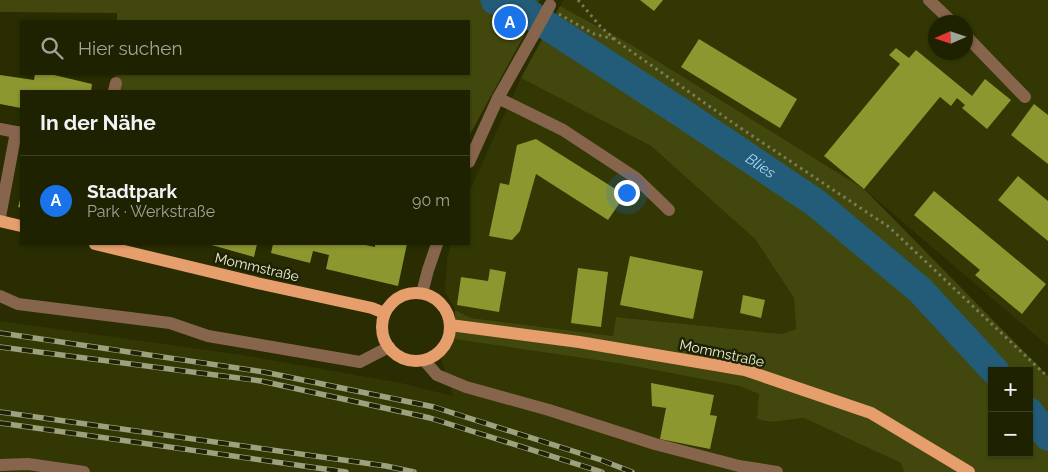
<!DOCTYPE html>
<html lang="de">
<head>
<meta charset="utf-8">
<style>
	body { margin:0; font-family:Raleway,sans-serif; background:#2c2f10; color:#f1f3f6 }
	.controls { position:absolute; right:15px; bottom:15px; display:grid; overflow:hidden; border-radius:0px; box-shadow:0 1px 4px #0004 }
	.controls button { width:45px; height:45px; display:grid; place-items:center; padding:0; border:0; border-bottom:1px solid #3c3f23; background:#1f2201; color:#f1f3f6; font:25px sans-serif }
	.compass { position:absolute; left:928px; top:15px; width:45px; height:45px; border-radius:50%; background:#1f2201; box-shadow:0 1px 4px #0004; rotate:267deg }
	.you { position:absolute; left:626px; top:192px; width:18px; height:18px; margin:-12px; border:4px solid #fff; border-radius:50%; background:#1a73e8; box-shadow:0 0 0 8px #1a73e833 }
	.badge { display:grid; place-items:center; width:32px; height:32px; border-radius:50%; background:#1a73e8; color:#fff; font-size:16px; font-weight:700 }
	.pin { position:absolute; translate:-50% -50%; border:2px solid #fff; box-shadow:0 1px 5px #0006 }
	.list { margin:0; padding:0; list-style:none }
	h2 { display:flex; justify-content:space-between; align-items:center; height:65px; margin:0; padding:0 20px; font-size:21px }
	h2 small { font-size:16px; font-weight:400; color:#a1a499 }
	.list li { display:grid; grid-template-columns:32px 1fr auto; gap:15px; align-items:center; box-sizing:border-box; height:90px; padding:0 20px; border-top:1px solid #3c3f23 }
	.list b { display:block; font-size:19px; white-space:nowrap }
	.list p { margin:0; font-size:16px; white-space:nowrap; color:#a1a499 }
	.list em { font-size:16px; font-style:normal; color:#a1a499 }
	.icon { flex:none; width:28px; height:28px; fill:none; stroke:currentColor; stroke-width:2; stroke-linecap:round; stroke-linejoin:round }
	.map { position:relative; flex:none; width:1048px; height:472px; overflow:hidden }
	.search { position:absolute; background:#1f2201; box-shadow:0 1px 4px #0004; left:20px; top:20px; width:450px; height:55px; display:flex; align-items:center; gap:12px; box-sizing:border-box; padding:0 18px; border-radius:0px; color:#a1a499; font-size:19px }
	.panel { position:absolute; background:#1f2201; box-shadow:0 1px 4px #0004; left:20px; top:90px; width:450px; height:155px; border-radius:0px }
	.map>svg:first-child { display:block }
	.built { fill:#323704; fill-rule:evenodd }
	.green { fill:#42480d; fill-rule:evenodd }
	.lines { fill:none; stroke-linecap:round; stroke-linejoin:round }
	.river { stroke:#235c79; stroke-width:29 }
	.building { fill:#8d972f }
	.path { stroke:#797d57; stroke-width:3; stroke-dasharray:2.5 4; stroke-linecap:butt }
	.minor { stroke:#87654d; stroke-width:12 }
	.major { stroke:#e69e6d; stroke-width:12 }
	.rail-casing { stroke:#9da17e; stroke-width:5.5 }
	.rail { stroke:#1f2205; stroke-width:4; stroke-dasharray:11; stroke-linecap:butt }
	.minor-bridge { stroke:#87654d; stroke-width:12 }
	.labels { text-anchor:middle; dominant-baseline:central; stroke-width:5; stroke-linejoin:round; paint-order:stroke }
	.street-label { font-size:14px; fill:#edf2d4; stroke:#1f2205 }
	.water-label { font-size:15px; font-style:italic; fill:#a7d6f2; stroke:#1f2205 }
</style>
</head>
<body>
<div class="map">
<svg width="1048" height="472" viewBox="0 0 1048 472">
	<rect width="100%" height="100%" fill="#292d01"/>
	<g class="built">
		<path d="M 564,0 L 1048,0 L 1048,346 L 864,189 L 630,44 L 560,6 ZM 936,22 L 966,22 L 966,52 L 936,52 Z"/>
		<path d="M 521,78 L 651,146 L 755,239 L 794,298 L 796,329 L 782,334 L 616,317 L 613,336 L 471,318 L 455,310 L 445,292 L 447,259 L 451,244 L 469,244 L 469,192 Z"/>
		<path d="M 0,321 L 242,355 L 401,383 L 453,396 L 441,358 L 454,339 L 623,364 L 739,386 L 760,394 L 757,419 L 770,422 L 804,418 L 901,463 L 904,472 L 0,472 Z"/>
	</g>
	<g class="green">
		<path d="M 0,0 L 540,0 L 523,26 L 525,34 L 469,136 L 469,91 L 114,91 L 116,74 L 469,74 L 469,21 L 117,21 L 117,13 L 0,12 Z"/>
		<path d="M 560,6 L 630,44 L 864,189 L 1048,376 L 1048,472 L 904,472 L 901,463 L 804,418 L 770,422 L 757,419 L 759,394 L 739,386 L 623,364 L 454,339 L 455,310 L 471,318 L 613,336 L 616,317 L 782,334 L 796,329 L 794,298 L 755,239 L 651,146 L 521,78 ZM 992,371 L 1029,371 L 1029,453 L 992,453 Z"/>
	</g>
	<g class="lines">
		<g class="river">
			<path id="s1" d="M 495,0 L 520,8 L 682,113 L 816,203 L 920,290 L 995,371"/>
			<path d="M 1029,412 L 1048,436"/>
		</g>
	</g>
	<g class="building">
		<path d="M 640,0 L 663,0 L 654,11 Z"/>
		<path d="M 699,39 L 797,99 L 780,128 L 681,67 Z"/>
		<path d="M 896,48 L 909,58 L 916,50 L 972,96 L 985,79 L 1011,100 L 987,129 L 962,108 L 965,105 L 957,98 L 951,106 L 940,97 L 864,189 L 824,156 L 900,64 L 889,55 Z"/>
		<path d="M 35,74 L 50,74 L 92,84 L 91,91 L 21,91 L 21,108 L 0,104 L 0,75 L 34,80 Z"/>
		<path d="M 1034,104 L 1048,115 L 1048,164 L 1011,135 Z"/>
		<path d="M 536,139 L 625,195 L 608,220 L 536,174 L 520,231 L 512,240 L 489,236 L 500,183 L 509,185 L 517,145 Z"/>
		<path d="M 1018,176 L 1048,201 L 1048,241 L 998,200 Z"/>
		<path d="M 934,191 L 1046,284 L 1022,314 L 975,275 L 980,270 L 914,215 Z"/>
		<path d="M 21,196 L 21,208 L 18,207 Z"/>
		<path d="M 208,244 L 257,244 L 254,257 Z"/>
		<path d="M 273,244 L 361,244 L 375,247 L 375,244 L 407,244 L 398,286 L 326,269 L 329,255 L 313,251 L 310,263 L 271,253 Z"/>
		<path d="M 630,256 L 703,271 L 693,319 L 620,305 Z"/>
		<path d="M 578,268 L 608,272 L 601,327 L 571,323 Z"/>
		<path d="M 490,269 L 506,272 L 499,312 L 457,305 L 461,277 L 488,281 Z"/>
		<path d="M 743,295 L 765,300 L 761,318 L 740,313 Z"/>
		<path d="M 651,383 L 714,395 L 710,415 L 717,416 L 710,449 L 660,439 L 666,408 L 652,406 Z"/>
	</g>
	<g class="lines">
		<g class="path">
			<path d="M 578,0 L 600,26 L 618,42 L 739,127 L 889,227 L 1048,377"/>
			<path d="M 559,14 L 594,34 L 614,39"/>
		</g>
		<g class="minor">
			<path d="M 929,0 L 952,22"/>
			<path d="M 966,36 L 1025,97"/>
			<path d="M 114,91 L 116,83"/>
			<path d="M 498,98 L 563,130 L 636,178 L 669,210"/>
			<path d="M 0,129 L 21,133"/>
			<path d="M 469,162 L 498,98 L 533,36"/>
			<path d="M 0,217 L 16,132"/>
			<path d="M 422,293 L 428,270 L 437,244"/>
			<path d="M 0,296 L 18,304 L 170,323 L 208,336 L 360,362 L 389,347"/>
			<path d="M 424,360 L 437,375 L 466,387 L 549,410 L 655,444 L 739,466 L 777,472"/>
			<path d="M 0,465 L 28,464 L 84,472"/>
		</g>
		<g class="major">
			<path d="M 0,221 L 21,226"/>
			<path d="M 95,244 L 257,283 L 372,308 L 384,313"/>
			<circle cx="416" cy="327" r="34"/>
			<path d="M 450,325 L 579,342 L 745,370 L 871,413 L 969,472"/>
		</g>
		<defs>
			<g id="rail">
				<path d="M 0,333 L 264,372 L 434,407 L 601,460 L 632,472"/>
				<path d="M 0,347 L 261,381 L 430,418 L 602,472"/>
				<path d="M 0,412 L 386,466 L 414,472"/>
				<path d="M 0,423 L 346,472"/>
			</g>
		</defs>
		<use href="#rail" class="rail-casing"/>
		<use href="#rail" class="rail"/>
		<path class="minor-bridge" d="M 533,36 L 550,5"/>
	</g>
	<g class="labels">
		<g class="street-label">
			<text transform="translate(257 267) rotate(13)">Mommstraße</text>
			<text transform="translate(722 353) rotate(12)">Mommstraße</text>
		</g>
		<g class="water-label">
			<text stroke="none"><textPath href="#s1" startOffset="314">Blies</textPath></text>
		</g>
	</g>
</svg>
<div class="controls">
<button>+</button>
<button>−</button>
</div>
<svg class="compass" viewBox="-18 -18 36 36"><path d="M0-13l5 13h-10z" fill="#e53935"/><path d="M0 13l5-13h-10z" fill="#a1a499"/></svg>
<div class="you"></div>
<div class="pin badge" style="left:510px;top:22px">A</div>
<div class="search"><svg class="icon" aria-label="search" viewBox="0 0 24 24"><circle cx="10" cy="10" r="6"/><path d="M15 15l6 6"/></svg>Hier suchen</div>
<section class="panel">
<h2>In der Nähe<small></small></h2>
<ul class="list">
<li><span class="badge">A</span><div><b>Stadtpark</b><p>Park · Werkstraße</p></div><em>90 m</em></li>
</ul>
</section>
</div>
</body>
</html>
